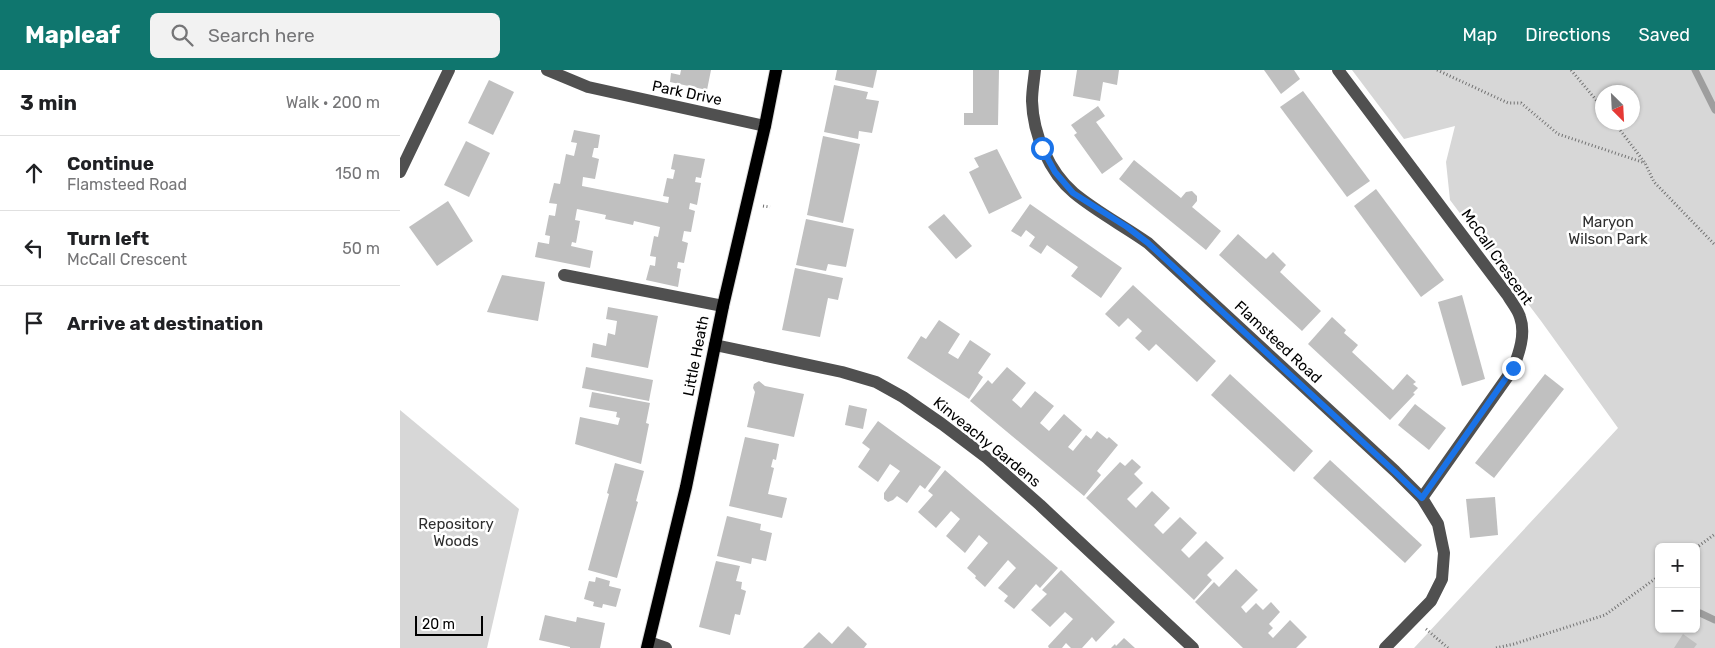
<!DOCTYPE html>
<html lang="en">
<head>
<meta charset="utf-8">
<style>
	body { margin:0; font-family:Rubik,sans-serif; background:#f2f2f2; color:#202124 }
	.controls { position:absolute; right:15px; bottom:15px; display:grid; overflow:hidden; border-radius:8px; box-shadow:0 1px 4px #0004 }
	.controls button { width:45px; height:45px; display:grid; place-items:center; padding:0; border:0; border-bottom:1px solid #e0e0e0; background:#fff; color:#202124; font:25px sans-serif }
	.compass { position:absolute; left:1195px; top:15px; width:45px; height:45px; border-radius:50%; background:#fff; box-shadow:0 1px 4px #0004; rotate:156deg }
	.scale { position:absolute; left:15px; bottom:12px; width:68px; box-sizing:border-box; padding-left:5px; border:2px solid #000; border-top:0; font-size:14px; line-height:18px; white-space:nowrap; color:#000; -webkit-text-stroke:4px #fff; paint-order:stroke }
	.stop { position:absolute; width:15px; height:15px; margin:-11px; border:4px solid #1a73e8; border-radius:50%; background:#fff }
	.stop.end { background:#1a73e8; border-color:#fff; box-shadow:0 1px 5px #0008 }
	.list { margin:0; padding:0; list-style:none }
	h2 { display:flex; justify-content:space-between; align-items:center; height:65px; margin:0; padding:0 20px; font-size:21px }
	h2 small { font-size:16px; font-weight:400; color:#757577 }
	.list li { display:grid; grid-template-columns:32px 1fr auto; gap:15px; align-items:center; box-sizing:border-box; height:75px; padding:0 20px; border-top:1px solid #e0e0e0 }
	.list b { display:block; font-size:19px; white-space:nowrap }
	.list p { margin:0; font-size:16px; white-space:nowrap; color:#757577 }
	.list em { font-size:16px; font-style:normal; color:#757577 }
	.icon { flex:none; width:28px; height:28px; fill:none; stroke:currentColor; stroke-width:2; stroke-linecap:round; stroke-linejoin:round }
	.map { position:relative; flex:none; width:1315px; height:578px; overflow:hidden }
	header { display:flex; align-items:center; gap:30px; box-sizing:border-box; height:70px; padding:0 25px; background:#0f766e; color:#fff }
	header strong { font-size:24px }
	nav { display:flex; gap:28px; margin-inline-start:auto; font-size:18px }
	.search { width:350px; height:45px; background:#f2f2f2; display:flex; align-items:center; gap:12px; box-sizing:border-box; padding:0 18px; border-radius:8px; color:#757577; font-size:19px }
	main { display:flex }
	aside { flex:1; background:#fff }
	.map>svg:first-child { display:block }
	.green { fill:#d7d7d7; fill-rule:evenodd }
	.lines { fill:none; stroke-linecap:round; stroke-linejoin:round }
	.stream { stroke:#9e9e9e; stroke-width:7 }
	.building { fill:#c0c0c0 }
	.major-casing { stroke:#dbdbdb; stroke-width:14 }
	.path { stroke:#727272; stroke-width:3; stroke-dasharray:1 2.5; stroke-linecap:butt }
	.minor { stroke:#505050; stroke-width:12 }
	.major { stroke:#000; stroke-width:12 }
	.route { stroke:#1a73e8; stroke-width:6 }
	.labels { text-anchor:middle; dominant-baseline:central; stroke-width:5; stroke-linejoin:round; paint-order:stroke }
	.street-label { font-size:15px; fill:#000; stroke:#fff }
	.park-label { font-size:15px; fill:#2e2e2e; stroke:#fff }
</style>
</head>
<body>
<header>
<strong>Mapleaf</strong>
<div class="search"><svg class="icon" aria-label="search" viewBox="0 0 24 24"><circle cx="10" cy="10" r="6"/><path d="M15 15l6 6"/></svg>Search here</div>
<nav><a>Map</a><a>Directions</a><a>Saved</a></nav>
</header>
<main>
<aside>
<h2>3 min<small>Walk · 200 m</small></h2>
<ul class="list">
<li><svg class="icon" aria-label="ahead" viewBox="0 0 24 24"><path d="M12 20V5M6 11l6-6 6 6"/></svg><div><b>Continue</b><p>Flamsteed Road</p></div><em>150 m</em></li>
<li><svg class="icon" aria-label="left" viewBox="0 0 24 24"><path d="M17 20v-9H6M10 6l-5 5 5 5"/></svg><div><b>Turn left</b><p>McCall Crescent</p></div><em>50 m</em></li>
<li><svg class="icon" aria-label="arrive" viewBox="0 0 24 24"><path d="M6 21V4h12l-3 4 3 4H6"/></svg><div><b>Arrive at destination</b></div></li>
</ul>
</aside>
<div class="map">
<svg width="1315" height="578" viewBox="0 0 1315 578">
	<rect width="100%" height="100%" fill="#fff"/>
	<g class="green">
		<path d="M 952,0 L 1315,0 L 1315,578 L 1014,578 L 1218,358 L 1141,251 L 1050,130 L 1046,92 L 1055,56 L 1004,69 ZM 1202,22 L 1232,22 L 1232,52 L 1202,52 ZM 1259,477 L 1296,477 L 1296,559 L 1259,559 Z"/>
		<path d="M 0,340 L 119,439 L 87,578 L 0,578 Z"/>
	</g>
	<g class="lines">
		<g class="stream">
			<path d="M 1295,0 L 1315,40"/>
			<path d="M 1300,543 L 1315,550"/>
		</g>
	</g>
	<g class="building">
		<path d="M 281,0 L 311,0 L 307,20 L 270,12 L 271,3 L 280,5 Z"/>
		<path d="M 437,0 L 477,0 L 473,18 L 435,10 Z"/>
		<path d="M 573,0 L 599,0 L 598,55 L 564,55 L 564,43 L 573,43 Z"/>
		<path d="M 677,0 L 719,0 L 717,15 L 703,12 L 700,31 L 673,26 Z"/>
		<path d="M 864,0 L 894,0 L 900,9 L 881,24 Z"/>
		<path d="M 89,10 L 114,22 L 93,65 L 68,53 Z"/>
		<path d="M 434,15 L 468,22 L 466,29 L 479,31 L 472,63 L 459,61 L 458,69 L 424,62 Z"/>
		<path d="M 903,21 L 970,111 L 947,127 L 880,37 Z"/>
		<path d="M 698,36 L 705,46 L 696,52 L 723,89 L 702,104 L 674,65 L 677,63 L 671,55 Z"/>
		<path d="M 174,60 L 200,65 L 198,78 L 194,78 L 192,87 L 199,89 L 195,109 L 183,107 L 182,116 L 268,133 L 269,127 L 263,126 L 267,108 L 273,109 L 275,100 L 271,99 L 274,84 L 305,89 L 301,108 L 296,107 L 295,112 L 301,113 L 297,135 L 290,133 L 289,139 L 295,141 L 291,162 L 284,161 L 282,171 L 288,173 L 284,193 L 278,192 L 277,198 L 281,199 L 278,217 L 246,210 L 250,195 L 255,196 L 256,187 L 250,186 L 254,166 L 258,167 L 260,157 L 234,151 L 233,155 L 205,149 L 206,145 L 177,139 L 175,150 L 180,151 L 176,173 L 172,172 L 171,176 L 193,181 L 190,198 L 135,187 L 138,172 L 149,174 L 150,166 L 145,165 L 149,145 L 155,146 L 157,134 L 149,133 L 154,113 L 160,114 L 166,84 L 174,86 L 177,73 L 171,72 Z"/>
		<path d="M 423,66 L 460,74 L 443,153 L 407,145 Z"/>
		<path d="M 66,71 L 90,83 L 69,127 L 44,115 Z"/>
		<path d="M 597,79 L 622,128 L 589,144 L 569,102 L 579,97 L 574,88 Z"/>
		<path d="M 734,90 L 781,128 L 786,122 L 792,121 L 797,126 L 797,131 L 792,137 L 821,161 L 806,180 L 719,109 Z"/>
		<path d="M 976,119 L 1044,210 L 1021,227 L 954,136 Z"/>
		<path d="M 48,131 L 73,171 L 37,196 L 9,157 Z"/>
		<path d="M 630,134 L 722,198 L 701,228 L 671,206 L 678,197 L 647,175 L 641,184 L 629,176 L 635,167 L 626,160 L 621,167 L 611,161 Z"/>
		<path d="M 544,144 L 572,176 L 556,189 L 528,157 Z"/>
		<path d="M 406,149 L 454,159 L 446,197 L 428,194 L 426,201 L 396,195 Z"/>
		<path d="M 838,164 L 866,189 L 873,182 L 886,195 L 880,202 L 921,241 L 902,261 L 819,185 Z"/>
		<path d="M 395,198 L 443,208 L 438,230 L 428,228 L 420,267 L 382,260 Z"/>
		<path d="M 102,205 L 145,212 L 138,251 L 87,242 Z"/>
		<path d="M 733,215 L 816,291 L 797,312 L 756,274 L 749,281 L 735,268 L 742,261 L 728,248 L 719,257 L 705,244 Z"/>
		<path d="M 1062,225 L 1085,309 L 1062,316 L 1038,232 Z"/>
		<path d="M 208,237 L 258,246 L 248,298 L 191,287 L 193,273 L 206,276 L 208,263 L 215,265 L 217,251 L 206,249 Z"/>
		<path d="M 932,247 L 946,260 L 944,263 L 958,275 L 952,282 L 993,320 L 1007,304 L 1016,312 L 1013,314 L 1018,318 L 1013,323 L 1015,324 L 990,350 L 908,274 Z"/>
		<path d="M 539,250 L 560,264 L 548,283 L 558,289 L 570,270 L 591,284 L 578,303 L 583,307 L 569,329 L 507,288 L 521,266 L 526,269 Z"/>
		<path d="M 186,297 L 253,310 L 249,331 L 182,318 Z"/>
		<path d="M 607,297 L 626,313 L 612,330 L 621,338 L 635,321 L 654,336 L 640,353 L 649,361 L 664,344 L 682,360 L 668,377 L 673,381 L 686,365 L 691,369 L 697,361 L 707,369 L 709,367 L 718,375 L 697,401 L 701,405 L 684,426 L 570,331 L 588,310 L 592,314 Z"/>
		<path d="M 830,304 L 913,381 L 894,402 L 811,325 Z"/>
		<path d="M 1145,304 L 1164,319 L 1094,408 L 1075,393 Z"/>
		<path d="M 359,311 L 365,316 L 404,324 L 394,367 L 347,357 L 355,322 L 353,318 L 354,314 Z"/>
		<path d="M 192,322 L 250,333 L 246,353 L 249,354 L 241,394 L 175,374 L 180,347 L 218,355 L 220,348 L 216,347 L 217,342 L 189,337 Z"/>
		<path d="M 1015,334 L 1046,358 L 1029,380 L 998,355 Z"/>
		<path d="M 449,335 L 467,339 L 463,359 L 445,355 Z"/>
		<path d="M 478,351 L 541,397 L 525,419 L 520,415 L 507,433 L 497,426 L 493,430 L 488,432 L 484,429 L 484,423 L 500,401 L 490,394 L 478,412 L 458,397 L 470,379 L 462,373 Z"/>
		<path d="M 345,367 L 379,374 L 376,390 L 373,389 L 371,397 L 374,398 L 368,424 L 387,428 L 382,448 L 329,436 Z"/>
		<path d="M 732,389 L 741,397 L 734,404 L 743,413 L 727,429 L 736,438 L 752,421 L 770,438 L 754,455 L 763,464 L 780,447 L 797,463 L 781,480 L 789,488 L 806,471 L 824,488 L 807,505 L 812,510 L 794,530 L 686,428 L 720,392 L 725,396 Z"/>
		<path d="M 930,390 L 1022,475 L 1005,493 L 913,408 Z"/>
		<path d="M 215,393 L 244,401 L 236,431 L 238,432 L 217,508 L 188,500 L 209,424 L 207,423 Z"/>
		<path d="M 545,400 L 658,498 L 640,518 L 636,514 L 614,539 L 604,531 L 608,526 L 598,518 L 616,498 L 608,490 L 585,517 L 575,508 L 576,506 L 567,498 L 588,473 L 579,465 L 565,483 L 546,466 L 560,449 L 551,441 L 536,458 L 518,442 L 533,425 L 528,421 Z"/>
		<path d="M 1095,427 L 1098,465 L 1070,468 L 1066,429 Z"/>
		<path d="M 327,446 L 361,454 L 360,460 L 372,463 L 366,491 L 352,488 L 351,494 L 317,486 Z"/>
		<path d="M 316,491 L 340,496 L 336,511 L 342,512 L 341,519 L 346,521 L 340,545 L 335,544 L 330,565 L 299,557 Z"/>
		<path d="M 836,499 L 858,520 L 841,537 L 846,543 L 856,533 L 863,540 L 871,532 L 880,542 L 869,554 L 873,558 L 868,563 L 873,568 L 890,550 L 907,567 L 896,578 L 843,578 L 795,532 L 814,512 L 819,517 Z"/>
		<path d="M 661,500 L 715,552 L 696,572 L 692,567 L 682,578 L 671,578 L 666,573 L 662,578 L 649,578 L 648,576 L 673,549 L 665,542 L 650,557 L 631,540 L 647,524 L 642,520 Z"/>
		<path d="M 196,507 L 210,511 L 209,516 L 221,519 L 216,537 L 203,534 L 202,538 L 193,536 L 194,532 L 184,529 L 189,511 L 195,512 Z"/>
		<path d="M 145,545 L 176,552 L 177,547 L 205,553 L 200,578 L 170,578 L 170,577 L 139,570 Z"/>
		<path d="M 448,556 L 467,574 L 464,578 L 403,578 L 419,562 L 432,574 Z"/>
		<path d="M 1283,564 L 1297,574 L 1294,578 L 1274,578 Z"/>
		<path d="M 724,568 L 735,578 L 711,578 L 715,574 L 716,576 Z"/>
	</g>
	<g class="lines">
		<defs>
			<path id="major" d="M 247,578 L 286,417 L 323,236 L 365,56 L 376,0"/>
		</defs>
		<use href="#major" class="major-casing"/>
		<g class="path">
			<path d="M 1037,0 L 1108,33 L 1121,33 L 1158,64 L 1245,93"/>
			<path d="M 1171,0 L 1202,37"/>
			<path d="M 1214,52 L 1245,93 L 1254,112 L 1315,175"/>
			<path d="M 363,136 L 370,137"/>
			<path d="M 1296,478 L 1315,464"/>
			<path d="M 1026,559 L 1048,578"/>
			<path d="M 1096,578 L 1114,574 L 1205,545 L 1259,506"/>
		</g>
		<g class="minor">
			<path d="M 147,0 L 188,17 L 365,56"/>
			<path d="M 635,0 C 634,10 632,21 632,31 C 633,64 649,102 674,123 C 697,142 724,156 748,173 L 995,401 L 1022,428 L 1038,454 L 1044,483 L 1042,509 L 1031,531 L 985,578"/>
			<path d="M 938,0 L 1108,226 C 1112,233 1118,240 1120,247 C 1126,264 1119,283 1113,299 L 1022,428"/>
			<path d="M 0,102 L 49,0"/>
			<path d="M 164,205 L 323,236"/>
			<path d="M 315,275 L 442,302 L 476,312 L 503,327 L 542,354 L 587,388 L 640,435 L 793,578"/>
			<path d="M 249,572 L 266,578"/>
		</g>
		<use href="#major" class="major"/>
	</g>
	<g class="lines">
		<path class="route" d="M 642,78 L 655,102 L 673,123 L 727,157 L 748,173 L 994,401 L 1022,428 L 1113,298"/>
	</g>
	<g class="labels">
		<g class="street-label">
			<text transform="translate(287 23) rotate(12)">Park Drive</text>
			<text transform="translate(1097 187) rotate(55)">McCall Crescent</text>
			<text transform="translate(878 272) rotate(43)">Flamsteed Road</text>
			<text transform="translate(296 286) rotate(-79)">Little Heath</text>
			<text transform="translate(587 372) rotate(39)">Kinveachy Gardens</text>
		</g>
		<g class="park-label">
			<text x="1208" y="152">Maryon<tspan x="1208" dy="17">Wilson Park</tspan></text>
			<text x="56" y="454">Repository<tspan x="56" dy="17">Woods</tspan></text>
		</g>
	</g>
</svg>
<div class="controls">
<button>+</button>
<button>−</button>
</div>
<svg class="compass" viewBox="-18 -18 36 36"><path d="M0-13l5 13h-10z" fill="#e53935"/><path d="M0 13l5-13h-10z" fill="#757577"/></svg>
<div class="scale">20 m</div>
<div class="stop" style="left:642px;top:78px"></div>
<div class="stop end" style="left:1113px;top:298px"></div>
</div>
</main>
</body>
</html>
